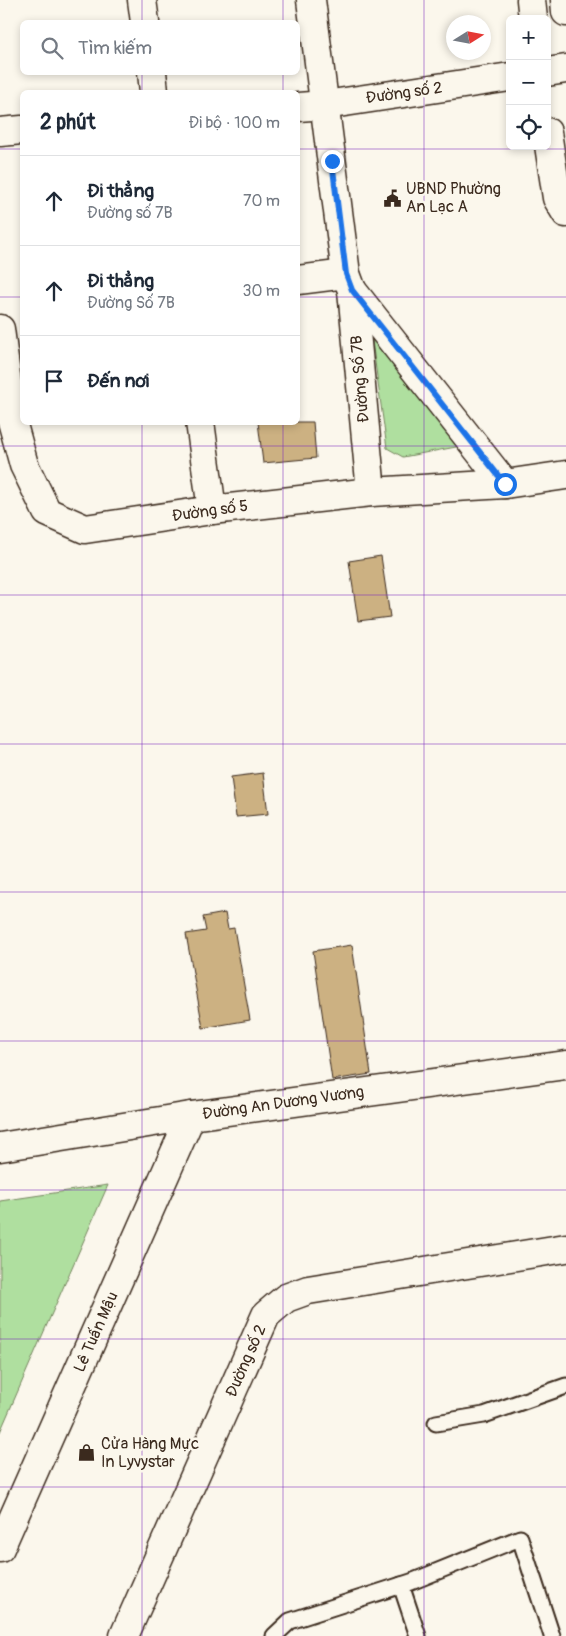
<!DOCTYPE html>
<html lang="vi">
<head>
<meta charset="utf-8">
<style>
	body { margin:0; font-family:Pangolin,sans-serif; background:#f6f6f7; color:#1f2937 }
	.controls { position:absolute; right:15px; top:15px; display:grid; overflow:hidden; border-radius:8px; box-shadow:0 2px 8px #0003 }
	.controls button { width:45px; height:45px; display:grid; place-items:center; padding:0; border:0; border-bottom:1px solid #e0e1e3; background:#fff; color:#1f2937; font:25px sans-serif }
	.compass { position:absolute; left:446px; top:15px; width:45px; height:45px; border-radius:50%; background:#fff; box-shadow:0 2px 8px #0003; rotate:79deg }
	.stop { position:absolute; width:15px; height:15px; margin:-11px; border:4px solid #1a73e8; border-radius:50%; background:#fff }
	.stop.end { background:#1a73e8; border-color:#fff; box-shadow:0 1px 5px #0008 }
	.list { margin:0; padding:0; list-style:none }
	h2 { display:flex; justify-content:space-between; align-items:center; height:65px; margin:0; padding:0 20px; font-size:21px }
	h2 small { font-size:16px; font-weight:400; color:#747a83 }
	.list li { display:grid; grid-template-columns:32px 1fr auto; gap:15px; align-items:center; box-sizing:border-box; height:90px; padding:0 20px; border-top:1px solid #e0e1e3 }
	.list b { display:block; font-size:19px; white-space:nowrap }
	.list p { margin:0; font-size:16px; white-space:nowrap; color:#747a83 }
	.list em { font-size:16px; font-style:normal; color:#747a83 }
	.icon { flex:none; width:28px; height:28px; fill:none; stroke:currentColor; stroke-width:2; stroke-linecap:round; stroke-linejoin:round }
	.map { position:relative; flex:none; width:566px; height:1636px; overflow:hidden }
	.search { position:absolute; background:#fff; box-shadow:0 2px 8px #0003; left:20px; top:20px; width:280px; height:55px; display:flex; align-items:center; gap:12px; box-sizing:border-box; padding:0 18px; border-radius:8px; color:#747a83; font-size:19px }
	.panel { position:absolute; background:#fff; box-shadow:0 2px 8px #0003; left:20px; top:90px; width:280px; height:335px; border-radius:8px }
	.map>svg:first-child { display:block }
	.green { fill:#afdf9f; stroke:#75845e }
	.building { fill:#ccb182; stroke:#3b2a1e }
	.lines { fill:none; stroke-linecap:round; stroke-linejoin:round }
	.lane-casing { stroke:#3b2a1e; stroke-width:19 }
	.street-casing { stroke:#3b2a1e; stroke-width:31 }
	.secondary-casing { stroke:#3b2a1e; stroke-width:31 }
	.lane { stroke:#fbf7ec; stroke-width:15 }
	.street { stroke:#fbf7ec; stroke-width:28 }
	.secondary { stroke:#fbf7ec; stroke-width:28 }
	.route { stroke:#1a73e8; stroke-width:6 }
	.grid { fill:none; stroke:#7b2cbf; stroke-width:1; stroke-opacity:0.55 }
	.labels { text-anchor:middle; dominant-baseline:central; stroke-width:5; stroke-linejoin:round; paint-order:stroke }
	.street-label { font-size:16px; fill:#3b2a1e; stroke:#fbf7ec }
	.poi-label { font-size:16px; fill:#3b2a1e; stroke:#fbf7ec; text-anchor:start }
</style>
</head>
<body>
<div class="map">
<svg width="566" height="1636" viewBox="0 0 566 1636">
	<rect width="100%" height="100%" fill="#fbf7ec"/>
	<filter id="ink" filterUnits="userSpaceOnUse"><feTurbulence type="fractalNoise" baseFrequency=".02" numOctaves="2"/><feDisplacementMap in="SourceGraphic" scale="10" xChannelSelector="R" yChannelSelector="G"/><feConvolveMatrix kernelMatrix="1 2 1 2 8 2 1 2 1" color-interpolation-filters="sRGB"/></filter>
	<g filter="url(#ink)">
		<g class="green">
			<path d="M 370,326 L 460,436 L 456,447 L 403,457 L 387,448 Z"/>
			<path d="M 108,1185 L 0,1432 L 0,1201 Z"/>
		</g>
		<g class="building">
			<path d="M 258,422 L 313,422 L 316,458 L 263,463 Z"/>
			<path d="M 381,556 L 390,617 L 358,621 L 349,561 Z"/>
			<path d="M 263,773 L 268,814 L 236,817 L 231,777 Z"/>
			<path d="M 225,913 L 228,929 L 234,928 L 250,1020 L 203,1028 L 186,934 L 206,931 L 203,917 Z"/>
			<path d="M 352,945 L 371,1074 L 332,1080 L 313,951 Z"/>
		</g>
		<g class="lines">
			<defs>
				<g id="lane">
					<path d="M 436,1423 L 484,1415 L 566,1386"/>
					<path d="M 401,1585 L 418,1636"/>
					<path d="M 274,1636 L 290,1621 L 411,1582 L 520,1538 L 552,1636"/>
				</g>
				<g id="street">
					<path d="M 142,0 L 145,22"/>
					<path d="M 311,0 L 346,274 L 352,290 L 371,492"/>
					<path d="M 152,72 L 154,92"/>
					<path d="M 547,72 L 566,69"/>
					<path d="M 298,107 L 325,105 L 510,77"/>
					<path d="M 0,132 L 22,130"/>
					<path d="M 298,280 L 346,274"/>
					<path d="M 352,290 L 505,484"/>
					<path d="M 0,329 L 12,421 L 24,465 L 47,512 L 85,529 L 212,510 L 371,492 L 505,484 L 566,475"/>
					<path d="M 200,422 L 212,510"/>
					<path d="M 124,1636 L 266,1315 L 286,1298 L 308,1290 L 566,1248"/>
				</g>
				<g id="secondary">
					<path d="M 531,0 L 533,19"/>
					<path d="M 565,0 L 566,12"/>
					<path d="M 547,132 L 557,198 L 566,213"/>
					<path d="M 0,1147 L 191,1116 L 566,1065"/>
					<path d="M 0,1548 L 191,1116"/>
				</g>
			</defs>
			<use href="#lane" class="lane-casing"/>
			<use href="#street" class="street-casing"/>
			<use href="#secondary" class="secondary-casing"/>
			<use href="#lane" class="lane"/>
			<use href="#street" class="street"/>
			<use href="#secondary" class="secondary"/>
		</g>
	</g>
	<g class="lines" filter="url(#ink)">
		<path class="route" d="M 332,161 L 346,274 L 352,290 L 505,484"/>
	</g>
	<path class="grid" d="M 142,0 L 142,22M 283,0 L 283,22M 424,0 L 424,1636M 142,72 L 142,92M 283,72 L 283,92M 0,149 L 22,149M 298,149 L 566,149M 0,297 L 22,297M 298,297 L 566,297M 142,422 L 142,1636M 283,422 L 283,1636M 0,446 L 566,446M 0,595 L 566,595M 0,744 L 566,744M 0,892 L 566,892M 0,1041 L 566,1041M 0,1190 L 566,1190M 0,1339 L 566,1339M 0,1487 L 566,1487"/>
	<defs>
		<symbol id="civic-bare" viewBox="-9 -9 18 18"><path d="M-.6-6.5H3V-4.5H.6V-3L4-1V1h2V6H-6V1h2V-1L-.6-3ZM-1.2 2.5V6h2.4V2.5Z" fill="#3b2a1e" stroke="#fbf7ec" stroke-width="2.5" paint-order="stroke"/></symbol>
		<symbol id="shop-bare" viewBox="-9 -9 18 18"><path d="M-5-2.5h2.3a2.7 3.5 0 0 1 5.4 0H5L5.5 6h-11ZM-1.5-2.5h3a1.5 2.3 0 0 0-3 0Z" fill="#3b2a1e" stroke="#fbf7ec" stroke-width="2.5" paint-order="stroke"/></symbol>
	</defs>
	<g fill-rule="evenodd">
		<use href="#civic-bare" x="380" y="186" width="25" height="25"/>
		<use href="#shop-bare" x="74" y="1440" width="25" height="25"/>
	</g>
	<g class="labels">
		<g class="street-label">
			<text transform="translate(404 93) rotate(-8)">Đường số 2</text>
			<text transform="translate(360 379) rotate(-95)">Đường Số 7B</text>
			<text transform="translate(210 511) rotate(-8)">Đường số 5</text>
			<text transform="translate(283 1103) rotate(-8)">Đường An Dương Vương</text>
			<text transform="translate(96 1332) rotate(-66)">Lê Tuấn Mậu</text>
			<text transform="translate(246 1361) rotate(-66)">Đường số 2</text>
		</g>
		<g class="poi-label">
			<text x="406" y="189">UBND Phường<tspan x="406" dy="18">An Lạc A</tspan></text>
			<text x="101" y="1444">Cửa Hàng Mực<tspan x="101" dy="18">In Lyvystar</tspan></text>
		</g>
	</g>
</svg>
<div class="controls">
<button>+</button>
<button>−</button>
<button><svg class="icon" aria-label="locate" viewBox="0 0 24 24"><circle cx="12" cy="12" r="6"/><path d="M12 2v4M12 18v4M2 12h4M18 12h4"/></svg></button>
</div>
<svg class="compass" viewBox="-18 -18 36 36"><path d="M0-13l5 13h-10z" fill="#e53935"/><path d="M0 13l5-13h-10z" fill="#747a83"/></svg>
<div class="stop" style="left:505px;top:484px"></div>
<div class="stop end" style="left:332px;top:161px"></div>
<div class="search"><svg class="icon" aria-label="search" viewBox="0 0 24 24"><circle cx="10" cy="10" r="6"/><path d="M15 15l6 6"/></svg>Tìm kiếm</div>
<section class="panel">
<h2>2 phút<small>Đi bộ · 100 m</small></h2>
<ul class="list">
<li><svg class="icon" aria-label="ahead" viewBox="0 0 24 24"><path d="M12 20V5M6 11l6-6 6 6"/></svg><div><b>Đi thẳng</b><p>Đường số 7B</p></div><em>70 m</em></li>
<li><svg class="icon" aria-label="ahead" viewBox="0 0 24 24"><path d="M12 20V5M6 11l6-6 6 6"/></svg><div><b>Đi thẳng</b><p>Đường Số 7B</p></div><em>30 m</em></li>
<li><svg class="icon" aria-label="arrive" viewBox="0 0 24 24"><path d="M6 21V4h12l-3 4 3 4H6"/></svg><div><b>Đến nơi</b></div></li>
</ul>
</section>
</div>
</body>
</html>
